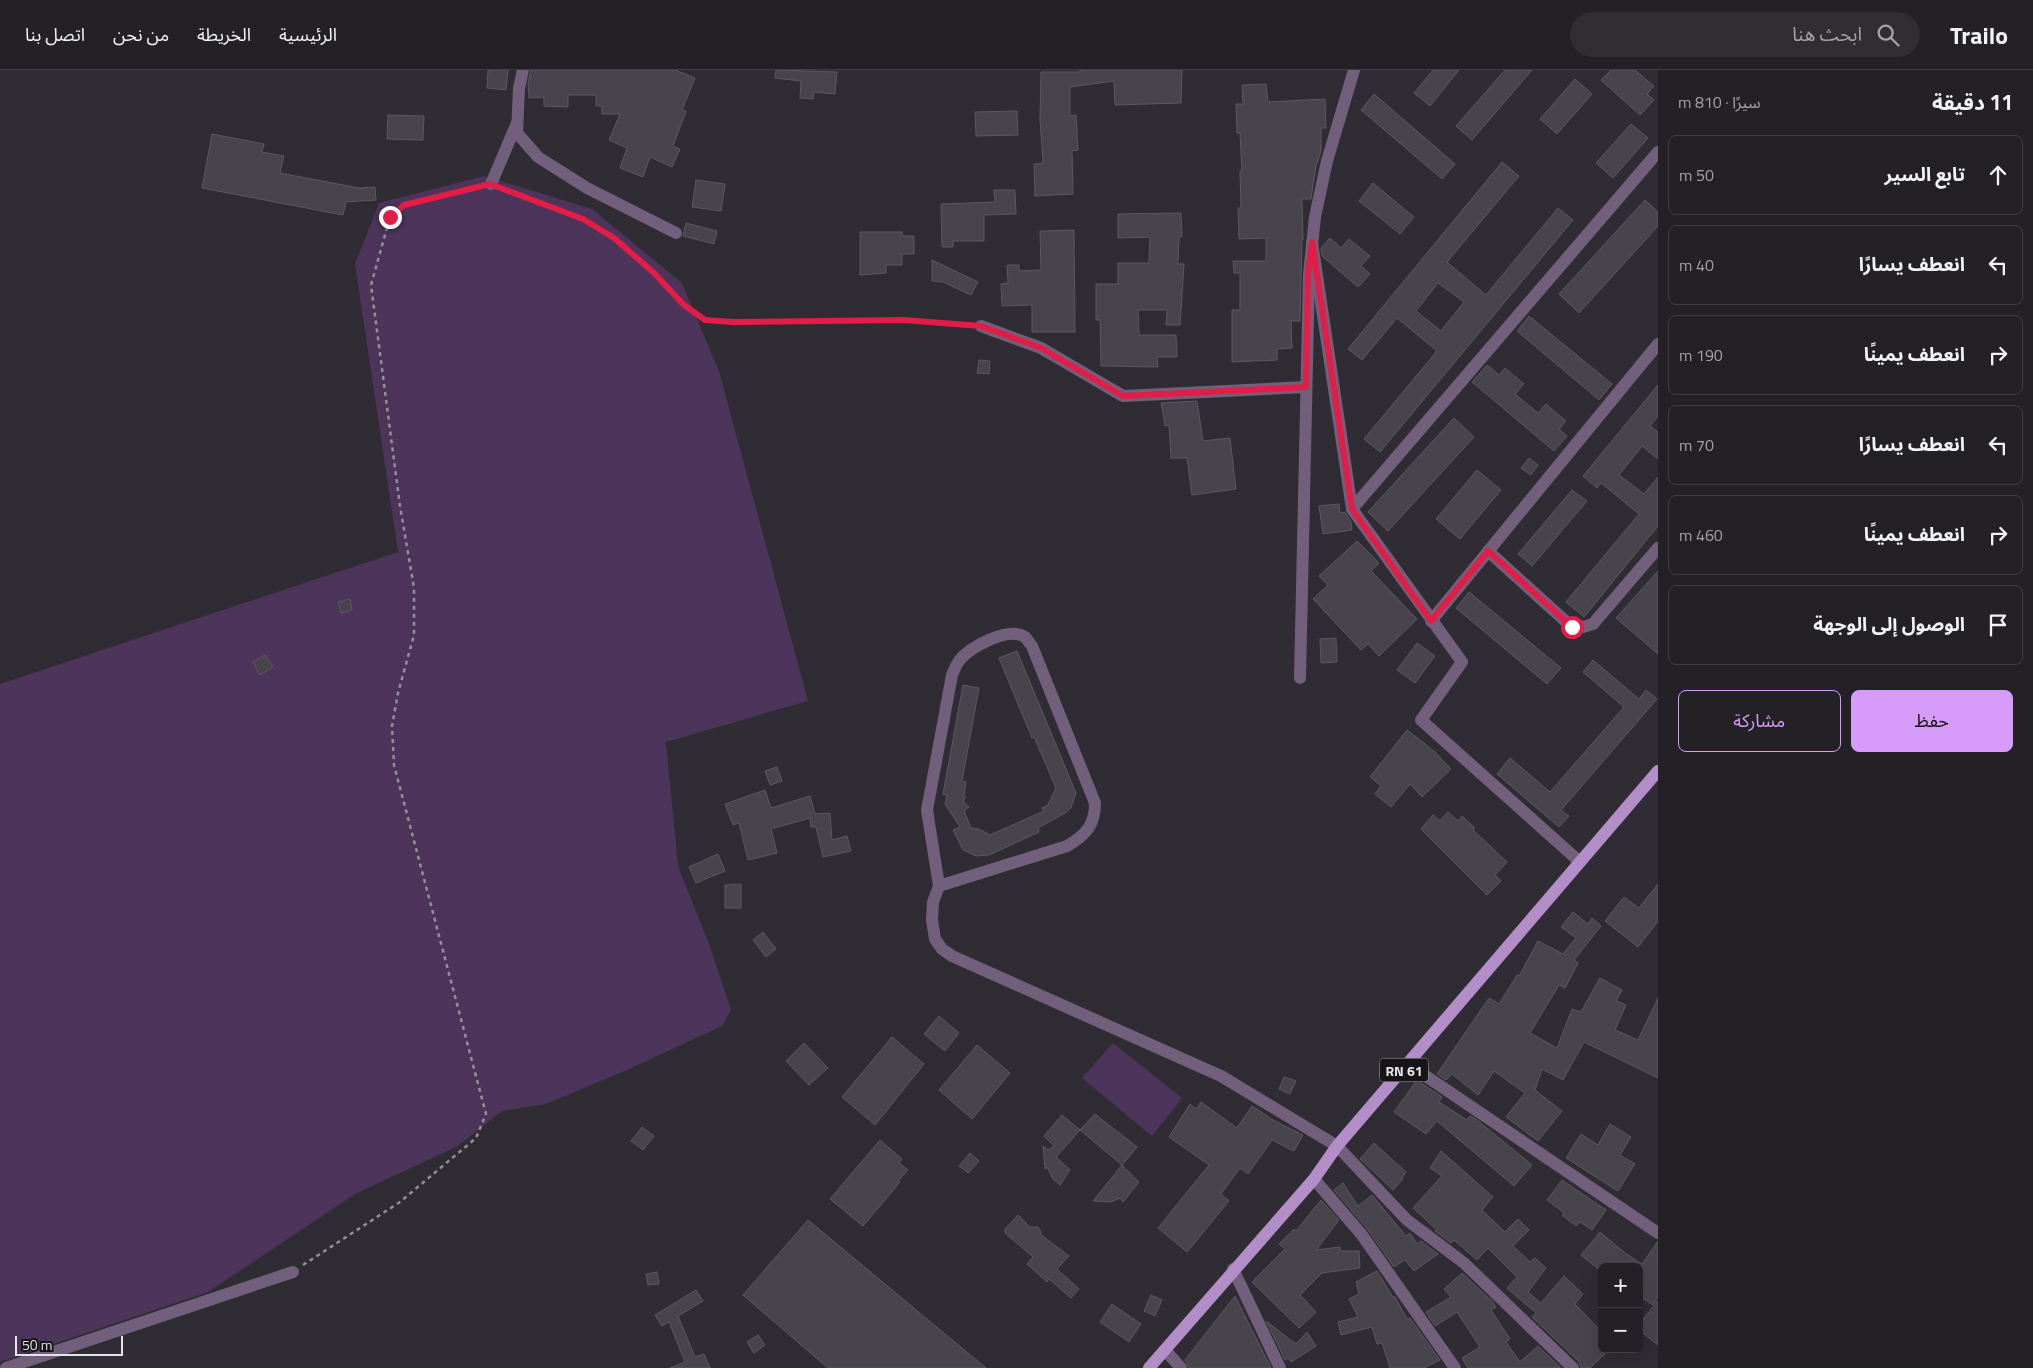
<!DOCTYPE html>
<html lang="ar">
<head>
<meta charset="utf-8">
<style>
	body { margin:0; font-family:"Titillium Web","Noto Sans Arabic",sans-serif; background:#302e32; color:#f1f3f6; direction:rtl }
	.controls { position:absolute; right:15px; bottom:15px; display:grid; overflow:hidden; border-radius:8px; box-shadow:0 5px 20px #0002 }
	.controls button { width:45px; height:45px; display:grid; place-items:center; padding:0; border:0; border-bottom:1px solid #413e43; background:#242126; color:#f1f3f6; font:25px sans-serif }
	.scale { position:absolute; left:15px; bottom:12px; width:108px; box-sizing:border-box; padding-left:5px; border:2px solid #e7e4e9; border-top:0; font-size:14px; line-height:18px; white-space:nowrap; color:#e7e4e9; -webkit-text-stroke:4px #171518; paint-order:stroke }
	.stop { position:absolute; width:15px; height:15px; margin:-11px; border:4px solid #e11d48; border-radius:50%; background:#fff }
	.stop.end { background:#e11d48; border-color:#fff; box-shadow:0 1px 5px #0008 }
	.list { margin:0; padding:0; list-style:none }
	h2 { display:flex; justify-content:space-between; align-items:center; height:65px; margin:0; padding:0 20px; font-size:21px }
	h2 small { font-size:16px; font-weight:400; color:#a3a3a7 }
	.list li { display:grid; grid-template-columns:32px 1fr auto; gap:15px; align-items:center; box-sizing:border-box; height:80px; margin:0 10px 10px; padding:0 10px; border:1px solid #413e43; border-radius:8px }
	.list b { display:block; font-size:19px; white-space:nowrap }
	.list em { font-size:16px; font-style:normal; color:#a3a3a7 }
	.actions { display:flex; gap:10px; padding:15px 20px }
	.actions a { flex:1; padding:11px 0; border:1px solid #d79bf9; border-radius:8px; text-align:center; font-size:18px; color:#d79bf9 }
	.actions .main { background:#d79bf9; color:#111 }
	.icon { flex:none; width:28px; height:28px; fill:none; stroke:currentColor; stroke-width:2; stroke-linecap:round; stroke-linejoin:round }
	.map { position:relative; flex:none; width:1658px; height:1298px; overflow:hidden; direction:ltr }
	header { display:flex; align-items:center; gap:30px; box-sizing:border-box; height:70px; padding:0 25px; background:#242126; border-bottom:1px solid #413e43 }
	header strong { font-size:24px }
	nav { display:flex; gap:28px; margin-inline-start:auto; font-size:18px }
	.search { width:350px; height:45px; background:#302e32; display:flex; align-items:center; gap:12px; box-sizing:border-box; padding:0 18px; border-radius:28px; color:#a3a3a7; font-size:19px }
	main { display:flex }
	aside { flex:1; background:#242126 }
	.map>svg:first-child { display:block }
	.green { fill:#4c345a }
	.building { fill:#48444b; stroke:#5d5860; fill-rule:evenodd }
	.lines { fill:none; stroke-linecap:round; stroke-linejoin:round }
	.path { stroke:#949096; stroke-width:2.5; stroke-dasharray:4 4; stroke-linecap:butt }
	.minor { stroke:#715f7b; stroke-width:12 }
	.primary { stroke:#b38dc8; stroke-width:12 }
	.route { stroke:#e11d48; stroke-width:6 }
	.labels { text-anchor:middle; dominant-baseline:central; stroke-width:4.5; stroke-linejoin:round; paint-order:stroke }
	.shield { fill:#171518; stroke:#a9a6aa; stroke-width:1 }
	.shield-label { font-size:14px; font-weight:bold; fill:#e7e4e9 }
</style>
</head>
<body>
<header>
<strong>Trailo</strong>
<div class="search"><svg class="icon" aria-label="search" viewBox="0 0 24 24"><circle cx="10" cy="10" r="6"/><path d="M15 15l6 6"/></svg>ابحث هنا</div>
<nav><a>الرئيسية</a><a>الخريطة</a><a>من نحن</a><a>اتصل بنا</a></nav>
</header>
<main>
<aside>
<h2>11 دقيقة<small>سيرًا · 810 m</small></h2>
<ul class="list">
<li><svg class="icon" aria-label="ahead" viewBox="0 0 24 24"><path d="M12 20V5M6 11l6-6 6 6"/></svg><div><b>تابع السير</b></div><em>50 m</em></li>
<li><svg class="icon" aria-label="left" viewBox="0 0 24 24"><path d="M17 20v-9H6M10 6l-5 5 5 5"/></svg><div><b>انعطف يسارًا</b></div><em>40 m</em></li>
<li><svg class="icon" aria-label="right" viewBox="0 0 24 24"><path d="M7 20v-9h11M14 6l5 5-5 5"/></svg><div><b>انعطف يمينًا</b></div><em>190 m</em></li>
<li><svg class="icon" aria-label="left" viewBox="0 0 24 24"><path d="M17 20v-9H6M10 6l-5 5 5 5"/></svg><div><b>انعطف يسارًا</b></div><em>70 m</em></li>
<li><svg class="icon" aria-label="right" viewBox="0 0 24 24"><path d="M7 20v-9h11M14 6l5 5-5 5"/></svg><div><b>انعطف يمينًا</b></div><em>460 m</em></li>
<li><svg class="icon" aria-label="arrive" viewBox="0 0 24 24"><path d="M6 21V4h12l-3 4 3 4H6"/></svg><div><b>الوصول إلى الوجهة</b></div></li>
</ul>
<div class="actions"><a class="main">حفظ</a><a>مشاركة</a></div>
</aside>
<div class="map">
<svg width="1658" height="1298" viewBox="0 0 1658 1298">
	<rect width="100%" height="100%" fill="#302c33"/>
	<g class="green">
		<path d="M 484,106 L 592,139 L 682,213 L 719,301 L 808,631 L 666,672 L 678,796 L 709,874 L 731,940 L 722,956 L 627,1000 L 546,1034 L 502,1041 L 458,1076 L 355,1124 L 208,1222 L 0,1292 L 0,614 L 398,482 L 355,194 L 379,133 Z"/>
		<path d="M 1113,973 L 1182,1028 L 1152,1066 L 1082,1008 Z"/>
	</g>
	<g class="building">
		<path d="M 488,0 L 508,0 L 506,20 L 487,18 Z"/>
		<path d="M 531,0 L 675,0 L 695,8 L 682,40 L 686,41 L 673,76 L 680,79 L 672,97 L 650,87 L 643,107 L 620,98 L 627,78 L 609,70 L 620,44 L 602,44 L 602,36 L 596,36 L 596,25 L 568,25 L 568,37 L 544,36 L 544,27 L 529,28 L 528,13 Z"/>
		<path d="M 776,0 L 837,2 L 835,24 L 814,22 L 813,29 L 800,28 L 801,11 L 775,8 Z"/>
		<path d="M 1080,0 L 1182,0 L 1181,33 L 1115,35 L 1114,11 L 1070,17 L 1070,46 L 1076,45 L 1078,80 L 1072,81 L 1073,124 L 1035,126 L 1034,94 L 1043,93 L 1040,49 L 1041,2 L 1080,2 Z"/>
		<path d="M 1433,0 L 1459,0 L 1430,36 L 1414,23 Z"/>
		<path d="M 1505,0 L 1532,0 L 1472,70 L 1456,56 Z"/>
		<path d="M 1611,0 L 1635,0 L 1654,16 L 1647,24 L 1654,30 L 1640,45 L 1601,10 Z"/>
		<path d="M 1575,9 L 1592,24 L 1557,64 L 1540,49 Z"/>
		<path d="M 1266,14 L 1268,32 L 1325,29 L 1326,58 L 1321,58 L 1321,81 L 1316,96 L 1311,129 L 1302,129 L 1303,170 L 1302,169 L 1300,251 L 1291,251 L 1292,278 L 1277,279 L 1277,290 L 1232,292 L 1232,240 L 1240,240 L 1240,203 L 1234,203 L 1233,191 L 1266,191 L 1266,168 L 1239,169 L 1238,138 L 1241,138 L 1240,101 L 1242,101 L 1240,63 L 1237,63 L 1236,34 L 1243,34 L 1242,15 Z"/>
		<path d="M 1374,24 L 1455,94 L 1442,109 L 1361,40 Z"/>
		<path d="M 1017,41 L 1018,65 L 976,66 L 975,42 Z"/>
		<path d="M 388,45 L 424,46 L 423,70 L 387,69 Z"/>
		<path d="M 1631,54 L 1648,68 L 1613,108 L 1596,93 Z"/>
		<path d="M 212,64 L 264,74 L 262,82 L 284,86 L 280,103 L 359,118 L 375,117 L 376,130 L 346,132 L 343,145 L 202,118 Z"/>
		<path d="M 1502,92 L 1519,106 L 1447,192 L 1486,225 L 1558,138 L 1573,150 L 1380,382 L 1364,369 L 1437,281 L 1397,248 L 1362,290 L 1348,279 ZM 1438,213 L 1464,232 L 1441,261 L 1416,241 Z"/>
		<path d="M 696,110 L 725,114 L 721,141 L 692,137 Z"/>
		<path d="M 1373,113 L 1414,147 L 1400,164 L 1359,131 Z"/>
		<path d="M 994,120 L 1015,120 L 1016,144 L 984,145 L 984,171 L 953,171 L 953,177 L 942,177 L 941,134 L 995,132 Z"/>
		<path d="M 1645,130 L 1658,142 L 1658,156 L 1579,243 L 1559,224 Z"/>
		<path d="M 1181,143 L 1182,167 L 1179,167 L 1178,194 L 1184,194 L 1180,255 L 1166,255 L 1167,240 L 1138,240 L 1139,265 L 1176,265 L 1177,287 L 1157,287 L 1158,297 L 1101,296 L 1100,250 L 1096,250 L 1096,214 L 1118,214 L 1118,193 L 1149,193 L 1150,167 L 1118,168 L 1118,144 Z"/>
		<path d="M 686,153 L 717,161 L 714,174 L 683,166 Z"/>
		<path d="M 1074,160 L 1075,262 L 1032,262 L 1032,235 L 1002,236 L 1001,214 L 1008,213 L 1007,195 L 1019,195 L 1019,201 L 1041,200 L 1040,161 Z"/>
		<path d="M 860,162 L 902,162 L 902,166 L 914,166 L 914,184 L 902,184 L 902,195 L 886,195 L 886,203 L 860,205 Z"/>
		<path d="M 1330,168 L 1341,178 L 1349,169 L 1370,186 L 1361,196 L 1370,204 L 1358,217 L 1322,186 L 1321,178 Z"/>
		<path d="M 932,190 L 978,212 L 971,225 L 943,212 L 932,211 Z"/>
		<path d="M 1529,246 L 1612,314 L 1599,330 L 1517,261 Z"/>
		<path d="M 979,290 L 990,291 L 989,304 L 977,303 Z"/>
		<path d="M 1487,295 L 1499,305 L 1505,298 L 1524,314 L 1515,324 L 1538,343 L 1546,334 L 1566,351 L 1559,359 L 1567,366 L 1554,381 L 1472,312 Z"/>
		<path d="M 1658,315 L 1658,346 L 1650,356 L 1658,362 L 1658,389 L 1642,376 L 1619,405 L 1644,424 L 1658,407 L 1658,456 L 1584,547 L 1566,532 L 1639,444 L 1601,413 L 1597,418 L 1583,406 Z"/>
		<path d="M 1197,331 L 1203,371 L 1230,368 L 1236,419 L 1192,425 L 1187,388 L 1171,388 L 1169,355 L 1165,356 L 1161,333 Z"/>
		<path d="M 1454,348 L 1474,367 L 1388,461 L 1368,442 Z"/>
		<path d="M 1529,388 L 1538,395 L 1531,405 L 1521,398 Z"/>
		<path d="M 1477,400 L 1501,420 L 1460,469 L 1436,449 Z"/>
		<path d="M 1572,420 L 1587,431 L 1532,496 L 1518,484 Z"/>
		<path d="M 1339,434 L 1340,443 L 1345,442 L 1351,452 L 1352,460 L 1323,464 L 1319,436 Z"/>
		<path d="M 1357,471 L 1379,493 L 1371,501 L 1417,549 L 1379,586 L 1368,574 L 1361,580 L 1313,529 L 1328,515 L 1319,506 Z"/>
		<path d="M 1658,501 L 1658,584 L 1616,548 Z"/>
		<path d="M 1469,522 L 1561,598 L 1547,614 L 1456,538 Z"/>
		<path d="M 350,529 L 352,540 L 341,543 L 338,532 Z"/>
		<path d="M 1336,568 L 1337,592 L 1321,593 L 1320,569 Z"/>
		<path d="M 1417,573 L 1435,586 L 1415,613 L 1397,600 Z"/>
		<path d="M 1017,581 L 1076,723 L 1071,738 L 1065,743 L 1038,758 L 1039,762 L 989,785 L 976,786 L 963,780 L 953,760 L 960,757 L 945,734 L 947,725 L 943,724 L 963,615 L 979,618 L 962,711 L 966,712 L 964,725 L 966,727 L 963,731 L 969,737 L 964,741 L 971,758 L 979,759 L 990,765 L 1044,741 L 1042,738 L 1048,735 L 1056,718 L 1034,667 L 1032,668 L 999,588 Z"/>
		<path d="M 265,585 L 273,597 L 260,605 L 253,592 Z"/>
		<path d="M 1593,590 L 1639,629 L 1646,620 L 1657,629 L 1561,740 L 1569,746 L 1559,757 L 1497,704 L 1510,688 L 1550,722 L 1624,637 L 1583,602 Z"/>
		<path d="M 1407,660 L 1434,681 L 1451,699 L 1422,727 L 1410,714 L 1391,737 L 1375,724 L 1381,716 L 1370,707 Z"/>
		<path d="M 777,697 L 782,711 L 770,715 L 765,701 Z"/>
		<path d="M 765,720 L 771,738 L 810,726 L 815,744 L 830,743 L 832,770 L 847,766 L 851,781 L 823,787 L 816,757 L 811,757 L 810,748 L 771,759 L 777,783 L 748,790 L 739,753 L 733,755 L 725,734 Z"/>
		<path d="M 1448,742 L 1458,751 L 1462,746 L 1475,758 L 1473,760 L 1507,792 L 1495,805 L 1501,811 L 1487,825 L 1421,759 L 1433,745 L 1440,751 Z"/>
		<path d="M 718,784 L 725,801 L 696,813 L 689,797 Z"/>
		<path d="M 741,814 L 741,838 L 725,838 L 725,815 Z"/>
		<path d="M 1658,814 L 1658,851 L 1638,877 L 1605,851 L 1624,827 L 1639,838 Z"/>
		<path d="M 1573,842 L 1588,854 L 1592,848 L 1601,856 L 1574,890 L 1578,893 L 1565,918 L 1559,915 L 1530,963 L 1557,978 L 1572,939 L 1581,942 L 1600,908 L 1622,920 L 1616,931 L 1626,935 L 1615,960 L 1638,970 L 1658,928 L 1658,1008 L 1584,972 L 1563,1010 L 1542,999 L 1535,1020 L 1562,1041 L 1538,1071 L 1506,1047 L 1525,1023 L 1494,1001 L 1478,1025 L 1452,1004 L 1446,1010 L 1437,1004 L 1489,928 L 1499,934 L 1517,905 L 1519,906 L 1538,871 L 1563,884 L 1576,868 L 1561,857 Z"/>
		<path d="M 763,862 L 776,879 L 766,887 L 753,870 Z"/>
		<path d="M 939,946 L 959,963 L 945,981 L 924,964 Z"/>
		<path d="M 892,967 L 924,994 L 875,1055 L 842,1027 Z"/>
		<path d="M 804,973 L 828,998 L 809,1015 L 786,991 Z"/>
		<path d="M 977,975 L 1010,1003 L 972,1049 L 939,1020 Z"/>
		<path d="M 1284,1007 L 1296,1011 L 1290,1024 L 1279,1019 Z"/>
		<path d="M 1417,1010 L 1442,1027 L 1439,1032 L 1467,1050 L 1470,1046 L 1477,1050 L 1532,1095 L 1514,1116 L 1437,1051 L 1426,1064 L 1394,1042 Z"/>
		<path d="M 1201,1032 L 1237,1058 L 1252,1036 L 1273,1050 L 1303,1065 L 1294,1081 L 1272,1070 L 1248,1104 L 1240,1098 L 1221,1124 L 1229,1131 L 1187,1182 L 1158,1158 L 1209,1095 L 1169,1067 L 1190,1034 L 1196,1039 Z"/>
		<path d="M 1095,1044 L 1137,1077 L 1122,1095 L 1080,1060 Z"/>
		<path d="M 1062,1045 L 1080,1060 L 1056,1087 L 1070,1100 L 1060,1115 L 1053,1109 L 1047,1097 L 1045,1099 L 1043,1076 L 1048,1080 L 1054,1076 L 1044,1066 Z"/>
		<path d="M 1610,1054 L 1631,1067 L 1620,1085 L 1635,1094 L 1618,1121 L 1566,1088 L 1581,1064 L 1598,1075 Z"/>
		<path d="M 642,1057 L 654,1066 L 643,1080 L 631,1071 Z"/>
		<path d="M 880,1070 L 902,1089 L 899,1093 L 908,1100 L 898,1111 L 900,1112 L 863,1156 L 830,1129 Z"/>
		<path d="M 1374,1073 L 1406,1102 L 1402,1108 L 1403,1109 L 1393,1120 L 1360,1089 Z"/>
		<path d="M 1441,1081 L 1493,1127 L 1482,1140 L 1505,1162 L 1518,1149 L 1529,1160 L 1513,1176 L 1530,1192 L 1535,1188 L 1546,1198 L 1528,1222 L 1541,1233 L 1564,1206 L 1583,1224 L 1575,1234 L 1602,1262 L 1602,1280 L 1605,1284 L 1590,1298 L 1581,1298 L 1579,1292 L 1532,1247 L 1536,1243 L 1507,1218 L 1517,1207 L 1488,1178 L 1477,1190 L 1454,1170 L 1451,1173 L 1435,1161 L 1437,1160 L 1413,1138 L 1442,1106 L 1430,1098 Z"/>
		<path d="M 970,1083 L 979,1091 L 968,1103 L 959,1096 Z"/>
		<path d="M 1122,1095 L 1139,1112 L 1123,1132 L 1120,1128 L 1111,1132 L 1093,1131 Z"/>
		<path d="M 1562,1110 L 1606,1140 L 1592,1160 L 1580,1152 L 1576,1156 L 1562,1145 L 1564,1143 L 1547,1130 Z"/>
		<path d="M 1343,1113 L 1358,1136 L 1372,1125 L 1406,1166 L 1410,1163 L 1417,1174 L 1421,1171 L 1438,1184 L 1414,1201 L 1405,1190 L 1394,1197 L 1368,1160 L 1334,1120 Z"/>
		<path d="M 1321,1130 L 1339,1150 L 1316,1180 L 1340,1177 L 1340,1181 L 1359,1181 L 1360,1198 L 1322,1203 L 1300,1225 L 1316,1242 L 1299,1258 L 1252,1212 L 1285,1179 L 1279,1174 L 1294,1159 L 1296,1161 Z"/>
		<path d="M 1018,1145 L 1030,1157 L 1038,1157 L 1041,1162 L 1041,1165 L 1069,1186 L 1057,1199 L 1079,1219 L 1071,1228 L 1049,1209 L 1047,1212 L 1027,1194 L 1033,1187 L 1005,1163 L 1005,1159 Z"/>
		<path d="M 808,1150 L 986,1298 L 828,1298 L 743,1225 Z"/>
		<path d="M 1600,1162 L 1625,1183 L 1642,1194 L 1658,1171 L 1658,1227 L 1653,1235 L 1639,1226 L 1640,1197 L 1602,1197 L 1602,1202 L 1581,1185 Z"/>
		<path d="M 1377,1201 L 1393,1227 L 1395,1227 L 1407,1249 L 1410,1248 L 1440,1290 L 1424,1298 L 1390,1298 L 1382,1273 L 1377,1274 L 1372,1257 L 1341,1265 L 1338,1252 L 1358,1247 L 1349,1229 L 1359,1224 L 1356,1212 Z"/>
		<path d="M 657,1202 L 659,1214 L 648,1215 L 646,1204 Z"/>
		<path d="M 1462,1203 L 1492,1231 L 1496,1237 L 1491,1240 L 1510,1269 L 1506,1272 L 1520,1292 L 1538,1276 L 1561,1298 L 1468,1298 L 1462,1288 L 1480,1277 L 1457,1242 L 1435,1256 L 1426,1242 L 1451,1227 L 1444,1219 Z"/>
		<path d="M 696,1220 L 703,1231 L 678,1246 L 695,1287 L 704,1284 L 710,1298 L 670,1298 L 685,1292 L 669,1252 L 662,1256 L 655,1245 Z"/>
		<path d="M 1151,1225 L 1162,1230 L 1155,1246 L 1144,1241 Z"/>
		<path d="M 1235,1226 L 1271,1298 L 1189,1298 L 1185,1290 Z"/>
		<path d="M 1658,1231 L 1658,1275 L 1639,1260 L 1639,1254 Z"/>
		<path d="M 1112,1234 L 1141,1254 L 1129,1272 L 1100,1252 Z"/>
		<path d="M 1266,1251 L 1296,1274 L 1307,1262 L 1316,1276 L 1291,1292 L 1288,1288 L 1285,1290 Z"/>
		<path d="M 758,1265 L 765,1275 L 754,1283 L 747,1272 Z"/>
	</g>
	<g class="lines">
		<g class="path">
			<path d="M 503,119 L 583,149 L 614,168 L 653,202 L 684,235 L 705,250 L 732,252 L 903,250 L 969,255"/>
			<path d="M 303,1195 L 400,1132 L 476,1068 L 486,1044 L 394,695 L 392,656 L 398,623 L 414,565 L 414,518 L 400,436 L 371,215 L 390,147 L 404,135 L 478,117"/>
		</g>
		<g class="minor">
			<path d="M 523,0 L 519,18 L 517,63 L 538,87 L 587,118 L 676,163"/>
			<path d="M 491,114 L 517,53"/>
			<path d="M 1312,172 L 1352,439 L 1462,592 L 1421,650 L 1580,792"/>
			<path d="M 981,256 L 1041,278 L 1123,326 L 1306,317"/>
			<path d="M 1352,439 L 1658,82"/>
			<path d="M 1488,481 L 1572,557 L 1583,557 L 1593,554 L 1658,478"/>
			<path d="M 1431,551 L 1658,274"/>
			<path d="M 1300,608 L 1309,204 L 1315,147 L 1327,91 L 1354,0"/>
			<path d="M 939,816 L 1067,776 C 1086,765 1095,755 1095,733 L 1032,576 C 1030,574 1027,569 1025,567 C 1009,556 969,577 959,591 C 956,595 954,600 952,605 L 927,740 L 939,816 L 933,832 L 932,850 L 935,869 L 942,879 L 952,886 L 1221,1006 L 1337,1076 L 1407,1150 L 1464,1193 L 1573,1298"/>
			<path d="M 1408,994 L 1658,1163"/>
			<path d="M 1314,1109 L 1362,1165 L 1455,1298"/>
			<path d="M 1233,1199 L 1280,1298"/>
			<path d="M 1165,1280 L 1181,1298"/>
			<path d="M 6,1298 L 293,1202"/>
		</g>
		<path class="primary" d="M 1149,1298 L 1314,1109 L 1337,1076 L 1658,701"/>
	</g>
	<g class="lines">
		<path class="route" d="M 390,147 L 404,135 L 490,114 L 583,149 L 614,168 L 653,202 L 684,235 L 705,250 L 732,252 L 903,250 L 981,256 L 1041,278 L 1123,326 L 1306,317 L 1308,204 L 1312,172 L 1352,439 L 1431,551 L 1488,481 L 1572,557"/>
	</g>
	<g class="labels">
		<rect class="shield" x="1380" y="988.5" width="48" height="23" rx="4"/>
		<g class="shield-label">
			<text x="1404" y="1000">RN 61</text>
		</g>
	</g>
</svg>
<div class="controls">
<button>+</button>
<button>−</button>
</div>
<div class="scale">50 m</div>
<div class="stop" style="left:1572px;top:557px"></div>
<div class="stop end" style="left:390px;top:147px"></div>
</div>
</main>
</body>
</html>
